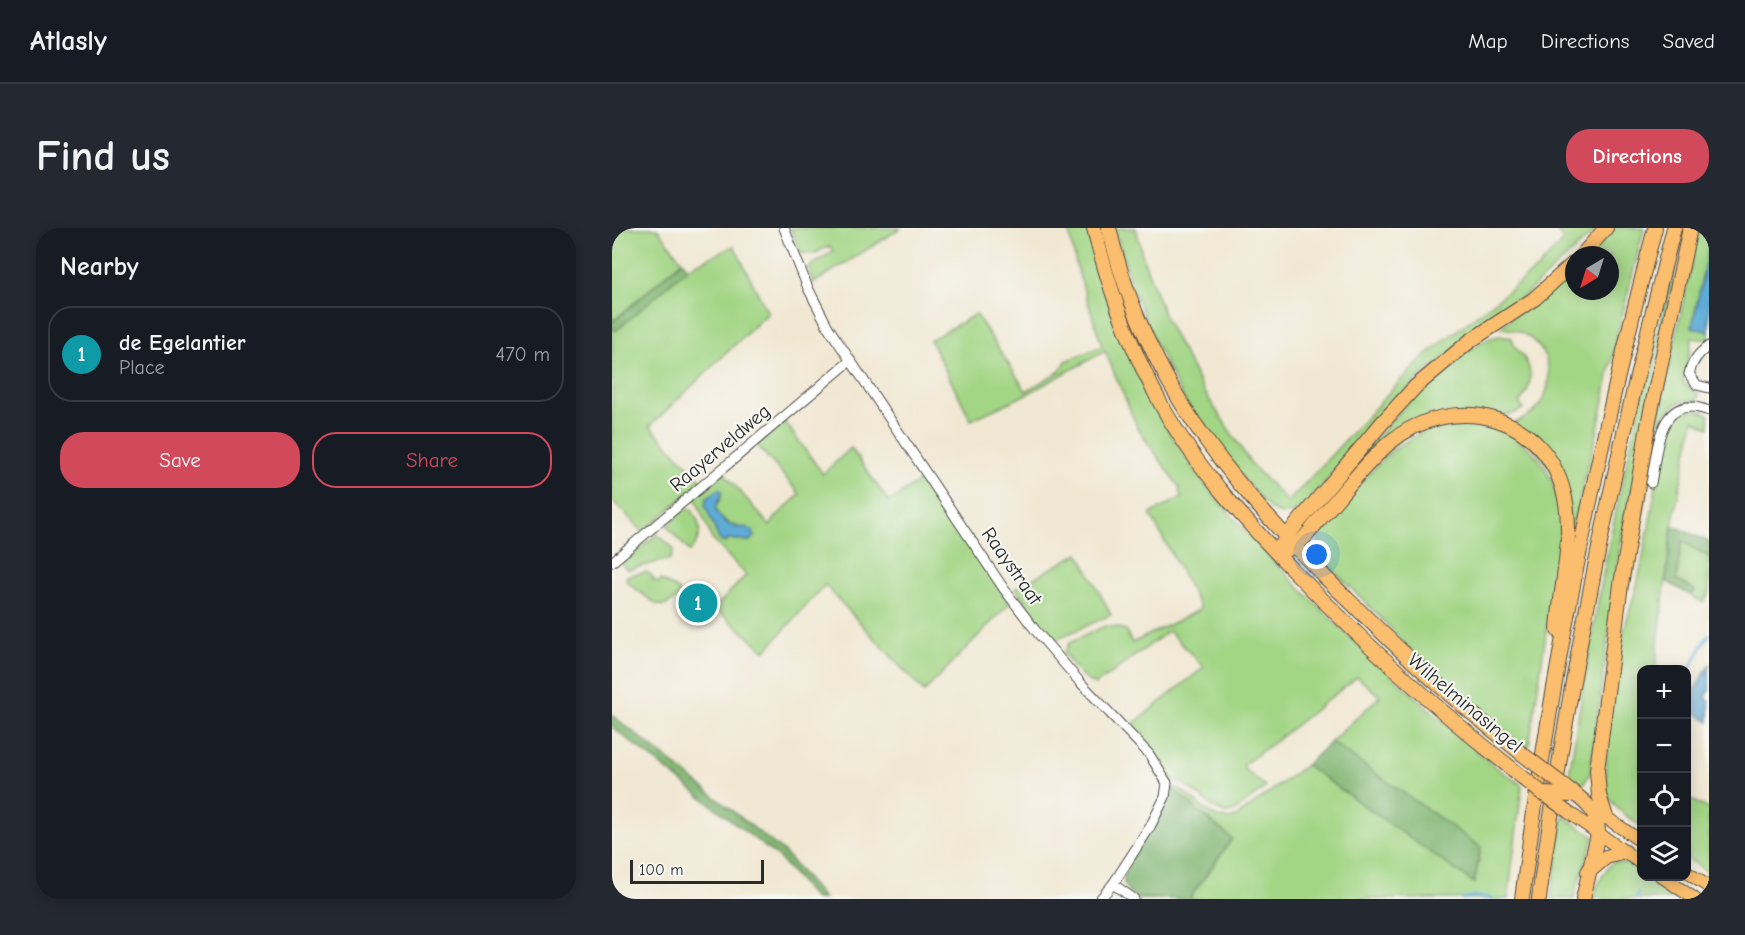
<!DOCTYPE html>
<html lang="en">
<head>
<meta charset="utf-8">
<style>
	body { margin:0; font-family:"Comic Neue",sans-serif; background:#242831; color:#f1f3f6 }
	.controls { position:absolute; right:18px; bottom:18px; display:grid; overflow:hidden; border-radius:12px; box-shadow:0 3px 15px #0003 }
	.controls button { width:54px; height:54px; display:grid; place-items:center; padding:0; border:0; border-bottom:2px solid #363941; background:#171b24; color:#f1f3f6; font:30px sans-serif }
	.compass { position:absolute; left:953px; top:18px; width:54px; height:54px; border-radius:50%; background:#171b24; box-shadow:0 3px 15px #0003; rotate:218deg }
	.scale { position:absolute; left:18px; bottom:15px; width:134px; box-sizing:border-box; padding-left:6px; border:3px solid #2b2b2b; border-top:0; font-size:16px; line-height:21px; white-space:nowrap; color:#2b2b2b; -webkit-text-stroke:4px #f6f6f2; paint-order:stroke }
	.you { position:absolute; left:705px; top:327px; width:21px; height:21px; margin:-15px; border:4px solid #fff; border-radius:50%; background:#1a73e8; box-shadow:0 0 0 9px #1a73e833 }
	.badge { display:grid; place-items:center; width:39px; height:39px; border-radius:50%; background:#d1495b; color:#fff; font-size:20px; font-weight:700 }
	.pin { position:absolute; translate:-50% -50%; border:3px solid #fff; box-shadow:0 2px 6px #0006 }
	.list { margin:0; padding:0; list-style:none }
	h2 { display:flex; justify-content:space-between; align-items:center; height:78px; margin:0; padding:0 24px; font-size:26px }
	h2 small { font-size:20px; font-weight:400; color:#9ea1a6 }
	.list li { display:grid; grid-template-columns:39px 1fr auto; gap:18px; align-items:center; box-sizing:border-box; height:96px; margin:0 12px 12px; padding:0 12px; border:2px solid #363941; border-radius:24px }
	.list b { display:block; font-size:22px; white-space:nowrap }
	.list p { margin:0; font-size:20px; white-space:nowrap; color:#9ea1a6 }
	.list em { font-size:20px; font-style:normal; color:#9ea1a6 }
	.actions { display:flex; gap:12px; padding:18px 24px }
	.actions a { flex:1; padding:14px 0; border:2px solid #d1495b; border-radius:24px; text-align:center; font-size:21px; color:#d1495b }
	.actions .main { background:#d1495b; color:#fff }
	.icon { flex:none; width:33px; height:33px; fill:none; stroke:currentColor; stroke-width:2; stroke-linecap:round; stroke-linejoin:round }
	.map { position:relative; flex:none; width:1097px; height:671px; overflow:hidden; border-radius:24px }
	header { display:flex; align-items:center; gap:36px; box-sizing:border-box; height:84px; padding:0 30px; background:#171b24; border-bottom:2px solid #363941 }
	header strong { font-size:28px }
	nav { display:flex; gap:33px; margin-inline-start:auto; font-size:21px }
	.intro { display:flex; align-items:center; justify-content:space-between; box-sizing:border-box; height:144px; padding:0 36px }
	h1 { margin:0; font-size:42px }
	.button { padding:15px 27px; border-radius:24px; background:#d1495b; color:#fff; font-size:21px; font-weight:700 }
	main { display:flex; gap:36px; padding:0 36px }
	aside { flex:1; background:#171b24; border-radius:24px; box-shadow:0 3px 15px #0003 }
	.map>svg:first-child { display:block }
	.green { fill:#a2d584; stroke:#668058; stroke-width:1.5; fill-rule:evenodd }
	.forest { fill:#81b672; stroke:#56704e; stroke-width:1.5 }
	.water { fill:#5eaad7; stroke:#446a81; stroke-width:1.5 }
	.lines { fill:none; stroke-linecap:round; stroke-linejoin:round }
	.stream { stroke:#5eaad7; stroke-width:3 }
	.minor-casing { stroke:#494744; stroke-width:11 }
	.major-casing { stroke:#494744; stroke-width:14 }
	.highway-casing { stroke:#494744; stroke-width:16 }
	.minor { stroke:#fff; stroke-width:9 }
	.major { stroke:#fbbe6e; stroke-width:12 }
	.highway { stroke:#fbbe6e; stroke-width:14 }
	.major-bridge-casing { stroke:#494744; stroke-width:14; stroke-linecap:butt }
	.highway-bridge-casing { stroke:#494744; stroke-width:16; stroke-linecap:butt }
	.major-bridge { stroke:#fbbe6e; stroke-width:12 }
	.highway-bridge { stroke:#fbbe6e; stroke-width:14 }
	.labels { text-anchor:middle; dominant-baseline:central; stroke-width:4.5; stroke-linejoin:round; paint-order:stroke }
	.street-label { font-size:20px; fill:#2b2b2b; stroke:#f6f6f2 }
</style>
</head>
<body>
<header>
<strong>Atlasly</strong>
<nav><a>Map</a><a>Directions</a><a>Saved</a></nav>
</header>
<div class="intro"><h1>Find us</h1><a class="button">Directions</a></div>
<main>
<aside>
<h2>Nearby<small></small></h2>
<ul class="list">
<li><span class="badge" style="background:#0f9aa8">1</span><div><b>de Egelantier</b><p>Place</p></div><em>470 m</em></li>
</ul>
<div class="actions"><a class="main">Save</a><a>Share</a></div>
</aside>
<div class="map">
<svg width="1097" height="671" viewBox="0 0 1097 671">
	<rect width="100%" height="100%" fill="#f6f6f2"/>
	<filter id="ink" filterUnits="userSpaceOnUse"><feTurbulence type="fractalNoise" baseFrequency=".0167" numOctaves="2"/><feDisplacementMap in="SourceGraphic" scale="12" xChannelSelector="R" yChannelSelector="G"/><feConvolveMatrix kernelMatrix="1 2 1 2 8 2 1 2 1" color-interpolation-filters="sRGB"/></filter>
	<filter id="wash" filterUnits="userSpaceOnUse"><feTurbulence type="fractalNoise" baseFrequency=".008" numOctaves="4" result="noise"/><feDisplacementMap in="SourceGraphic" scale="24" xChannelSelector="R" yChannelSelector="G"/><feGaussianBlur stdDeviation="1.35" result="paint"/><feColorMatrix in="noise" values="0 0 0 0 0 0 0 0 0 0 0 0 0 0 0 0 0 1.4 0 .05"/><feComposite in="paint" operator="in"/></filter>
	<g filter="url(#wash)">
		<rect width="100%" height="100%" fill="#f1e8d3"/>
		<g class="green">
			<path d="M 3,0 L 45,0 L 70,33 L 1,93 L 0,91 L 0,4 Z"/>
			<path d="M 178,0 L 289,0 L 202,55 L 196,40 L 221,23 L 218,18 L 201,26 L 189,25 Z"/>
			<path d="M 456,0 L 475,0 C 490,55 508,111 534,163 C 569,232 617,288 671,343 C 738,412 810,475 882,538 L 910,557 L 896,671 L 577,671 L 620,611 L 557,558 C 582,562 597,599 624,589 L 694,537 L 862,655 L 869,620 L 719,514 L 768,468 L 745,449 L 661,515 L 632,536 L 632,541 L 654,559 L 621,584 L 613,585 L 604,581 L 571,555 L 558,550 L 532,517 L 516,500 L 592,439 L 557,403 L 483,457 C 469,450 461,438 452,425 L 457,415 L 493,398 L 503,399 L 514,402 L 520,415 L 587,382 L 588,379 L 538,286 L 570,269 L 567,263 L 568,260 L 526,201 L 493,123 L 415,166 L 359,192 L 318,112 L 364,86 L 414,163 L 448,143 L 454,133 L 490,118 L 465,40 Z"/>
			<path d="M 503,0 L 524,0 L 531,30 L 554,92 L 593,165 L 640,237 L 676,274 L 789,152 L 820,122 L 926,40 L 952,12 L 943,0 L 986,0 L 913,67 L 807,149 L 689,281 C 678,287 669,288 658,281 L 616,233 L 575,177 L 543,114 L 519,57 Z"/>
			<path d="M 998,0 L 1032,0 L 1005,108 L 985,205 L 972,252 L 959,313 L 954,261 L 902,195 C 908,192 914,190 919,186 C 944,166 943,125 915,108 C 907,102 898,101 888,100 L 962,41 L 962,63 L 998,63 L 998,27 L 977,27 Z"/>
			<path d="M 1087,0 L 1097,0 L 1097,17 L 1080,99 L 1097,104 L 1097,112 L 1080,110 L 1071,155 L 1087,166 L 1085,173 C 1063,171 1059,179 1047,195 L 1020,350 L 1014,364 L 1044,201 Z"/>
			<path d="M 1070,7 L 1008,319 L 978,546 L 970,558 L 966,559 L 956,554 C 968,476 981,398 996,321 C 1018,216 1044,111 1070,7 Z"/>
			<path d="M 122,18 L 156,85 L 38,198 L 90,253 L 31,304 L 0,272 L 0,99 L 4,102 L 76,40 Z"/>
			<path d="M 888,108 L 900,110 C 903,123 905,120 912,130 C 922,144 919,163 907,174 L 911,181 L 901,186 L 891,188 L 817,187 L 713,281 L 709,278 C 753,224 795,167 852,126 C 865,117 872,110 888,108 Z"/>
			<path d="M 1082,181 L 1097,186 L 1097,200 L 1082,192 L 1060,297 L 1043,441 L 1030,442 L 1029,598 C 1014,587 1000,580 994,562 C 993,518 999,467 1007,424 C 1011,398 1022,374 1027,348 C 1038,300 1045,252 1053,203 C 1060,190 1067,185 1082,181 Z"/>
			<path d="M 172,193 L 211,246 L 239,220 L 277,274 L 310,251 L 329,276 L 398,375 L 312,464 L 213,357 L 153,423 L 103,380 L 134,347 L 100,311 L 83,269 L 112,245 L 158,298 L 164,289 L 188,266 L 144,216 ZM 109,269 L 103,281 C 111,296 125,299 141,303 L 142,308 L 138,313 L 116,311 L 110,314 L 107,311 L 93,277 Z"/>
			<path d="M 843,194 C 919,193 956,253 949,323 C 947,346 940,368 936,391 C 930,435 923,479 916,523 L 837,459 L 803,427 L 773,394 L 714,335 C 706,323 704,315 710,302 C 749,257 780,205 843,194 Z"/>
			<path d="M 73,281 L 79,281 C 91,298 90,308 78,324 L 55,298 Z"/>
			<path d="M 45,306 L 61,320 L 61,325 L 58,331 L 15,342 L 10,336 Z"/>
			<path d="M 1070,313 L 1097,329 L 1097,365 L 1091,375 L 1078,367 L 1083,363 L 1064,352 Z"/>
			<path d="M 467,325 L 499,387 L 440,413 L 404,360 Z"/>
			<path d="M 35,344 L 40,348 L 41,352 L 47,355 L 49,352 L 66,362 L 68,366 L 64,371 L 52,378 L 44,376 L 15,354 L 14,349 L 18,347 Z"/>
			<path d="M 1075,570 L 1097,581 L 1097,645 L 1075,630 Z"/>
			<path d="M 951,588 L 982,609 L 964,661 L 962,671 L 939,671 Z"/>
			<path d="M 1001,634 L 1018,636 L 1029,643 L 1030,648 L 1038,649 L 1074,671 L 982,671 C 985,656 990,645 1001,634 Z"/>
		</g>
		<g class="forest">
			<path d="M 70,33 L 76,40 L 4,103 L 0,99 L 0,91 L 2,93 Z"/>
			<path d="M 1060,297 L 1097,314 L 1097,329 L 1070,313 L 1064,352 L 1083,362 L 1078,367 L 1054,353 Z"/>
			<path d="M 0,487 L 172,624 L 212,671 L 203,671 L 167,630 L 0,499 Z"/>
			<path d="M 719,514 L 869,619 L 862,655 L 694,537 Z"/>
			<path d="M 557,558 L 620,611 L 577,671 L 526,671 L 517,664 L 512,656 L 512,645 Z"/>
		</g>
		<g class="water">
			<path d="M 1097,17 L 1097,104 L 1080,99 Z"/>
			<path d="M 107,261 L 110,264 L 103,281 C 109,293 121,302 134,299 L 141,303 L 142,308 L 138,313 L 116,311 L 114,315 L 111,314 L 107,311 L 93,277 L 94,271 Z"/>
			<path d="M 1097,437 L 1097,463 L 1094,469 L 1097,474 L 1097,494 C 1087,488 1080,484 1077,472 Z"/>
		</g>
		<g class="lines">
			<g class="stream">
				<path d="M 1074,447 L 1097,406"/>
				<path d="M 852,671 L 862,668 L 879,670"/>
				<path d="M 1024,671 L 1026,665"/>
			</g>
		</g>
	</g>
	<g filter="url(#ink)">
		<g class="lines">
			<defs>
				<g id="minor">
					<path d="M 172,0 L 196,60 L 216,99 L 392,361 L 424,403 L 467,453 L 537,526 L 555,555 L 553,569 L 538,599 L 501,656 L 488,671"/>
					<path d="M 1097,118 C 1086,125 1080,133 1077,146 L 1085,157 L 1097,160"/>
					<path d="M 1039,255 C 1046,221 1046,163 1097,183"/>
					<path d="M 0,334 L 238,133"/>
					<path d="M 501,656 L 522,671"/>
				</g>
				<g id="major">
					<path d="M 956,584 L 1030,636"/>
					<path d="M 986,584 L 1030,614"/>
					<path d="M 1074,644 L 1097,659"/>
					<path d="M 1049,648 L 1083,671"/>
				</g>
				<g id="highway">
					<path d="M 482,0 C 497,62 519,122 550,178 C 585,241 636,296 686,347 C 756,419 830,486 909,548"/>
					<path d="M 497,0 C 532,150 614,250 720,356 C 756,391 791,426 829,459 C 855,482 882,503 909,525"/>
					<path d="M 970,27 L 994,0"/>
					<path d="M 670,317 L 674,309 L 694,285 L 770,195 L 803,159 L 858,113 L 922,71 L 962,35"/>
					<path d="M 677,321 C 690,315 698,303 706,293 C 729,267 751,238 777,215 C 843,161 939,187 954,275 C 961,317 948,360 946,402"/>
					<path d="M 959,563 C 975,575 987,585 986,606 L 971,671"/>
					<path d="M 994,589 L 987,567 L 985,542 L 1009,356 L 1037,192 L 1078,0"/>
					<path d="M 976,644 L 994,629 L 1013,624"/>
					<path d="M 910,671 C 939,445 985,220 1043,0"/>
					<path d="M 927,671 C 933,622 942,572 949,523 C 978,347 1017,173 1062,0"/>
				</g>
			</defs>
			<use href="#minor" class="minor-casing"/>
			<use href="#major" class="major-casing"/>
			<use href="#highway" class="highway-casing"/>
			<use href="#minor" class="minor"/>
			<use href="#major" class="major"/>
			<use href="#highway" class="highway"/>
			<defs>
				<path id="major-bridge" d="M 931,566 L 956,584"/>
				<g id="highway-bridge">
					<path d="M 909,525 L 959,563"/>
					<path d="M 909,548 L 931,566 L 959,567"/>
				</g>
			</defs>
			<use href="#major-bridge" class="major-bridge-casing"/>
			<use href="#highway-bridge" class="highway-bridge-casing"/>
			<use href="#major-bridge" class="major-bridge"/>
			<use href="#highway-bridge" class="highway-bridge"/>
		</g>
	</g>
	<g class="labels">
		<g class="street-label">
			<text transform="translate(108 220) rotate(-40)">Raayerveldweg</text>
			<text transform="translate(400 338) rotate(55)">Raaystraat</text>
			<text transform="translate(853 475) rotate(40)">Wilhelminasingel</text>
		</g>
	</g>
</svg>
<div class="controls">
<button>+</button>
<button>−</button>
<button><svg class="icon" aria-label="locate" viewBox="0 0 24 24"><circle cx="12" cy="12" r="6"/><path d="M12 2v4M12 18v4M2 12h4M18 12h4"/></svg></button>
<button><svg class="icon" aria-label="layers" viewBox="0 0 24 24"><path d="M12 4l9 5-9 5-9-5zM3 14l9 5 9-5"/></svg></button>
</div>
<svg class="compass" viewBox="-18 -18 36 36"><path d="M0-13l5 13h-10z" fill="#e53935"/><path d="M0 13l5-13h-10z" fill="#9ea1a6"/></svg>
<div class="scale">100 m</div>
<div class="you"></div>
<div class="pin badge" style="left:86px;top:375px;background:#0f9aa8">1</div>
</div>
</main>
</body>
</html>
